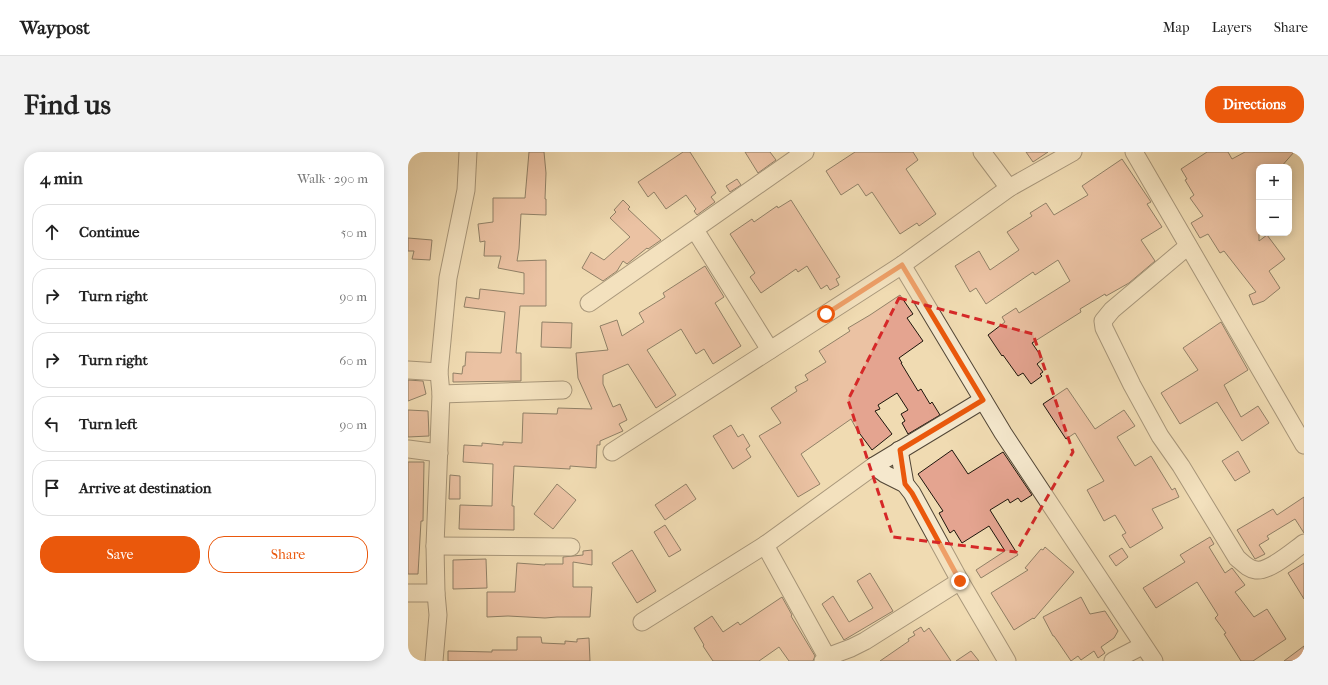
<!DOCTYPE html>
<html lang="en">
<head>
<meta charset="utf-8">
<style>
	body { margin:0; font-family:"IM FELL French Canon",serif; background:#f2f2f2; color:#222 }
	.controls { position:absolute; right:12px; top:12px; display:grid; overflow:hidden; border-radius:8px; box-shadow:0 2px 10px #0003 }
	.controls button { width:36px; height:36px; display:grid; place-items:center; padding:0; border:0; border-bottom:1px solid #e0e0e0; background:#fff; color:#222; font:20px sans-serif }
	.stop { position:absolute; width:12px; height:12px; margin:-9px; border:3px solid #ea580c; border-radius:50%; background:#fff }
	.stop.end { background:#ea580c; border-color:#fff; box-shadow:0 1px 4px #0008 }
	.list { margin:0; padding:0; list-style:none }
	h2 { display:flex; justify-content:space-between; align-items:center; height:52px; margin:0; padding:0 16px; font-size:17px }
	h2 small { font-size:13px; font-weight:400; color:#767676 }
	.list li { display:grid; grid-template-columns:26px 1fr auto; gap:12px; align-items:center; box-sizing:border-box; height:56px; margin:0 8px 8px; padding:0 8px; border:1px solid #e0e0e0; border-radius:16px }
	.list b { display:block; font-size:15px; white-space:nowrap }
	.list em { font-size:13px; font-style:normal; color:#767676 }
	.actions { display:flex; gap:8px; padding:12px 16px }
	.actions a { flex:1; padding:9px 0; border:1px solid #ea580c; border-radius:16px; text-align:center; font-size:14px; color:#ea580c }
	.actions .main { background:#ea580c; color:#fff }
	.icon { flex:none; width:22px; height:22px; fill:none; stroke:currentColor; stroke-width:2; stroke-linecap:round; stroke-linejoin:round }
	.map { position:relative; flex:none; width:896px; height:509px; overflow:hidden; border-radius:16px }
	header { display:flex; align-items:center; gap:24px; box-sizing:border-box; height:56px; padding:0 20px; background:#fff; border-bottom:1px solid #e0e0e0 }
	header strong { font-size:19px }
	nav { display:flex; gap:22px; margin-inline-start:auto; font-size:14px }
	.intro { display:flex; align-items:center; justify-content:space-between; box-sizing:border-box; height:96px; padding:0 24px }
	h1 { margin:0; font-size:28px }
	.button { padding:10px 18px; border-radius:16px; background:#ea580c; color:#fff; font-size:14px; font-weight:700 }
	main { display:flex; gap:24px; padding:0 24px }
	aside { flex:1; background:#fff; border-radius:16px; box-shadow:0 2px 10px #0003 }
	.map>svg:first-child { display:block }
	.building { fill:#e4a490; stroke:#1d150c }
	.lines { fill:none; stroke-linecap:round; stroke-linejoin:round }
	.minor-casing { stroke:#524636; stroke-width:19 }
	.minor { stroke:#f5e8cd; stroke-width:17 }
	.route { stroke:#ea580c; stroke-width:5 }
	.marked { fill:none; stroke:#d62828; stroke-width:3; stroke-dasharray:8 5; stroke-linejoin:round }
</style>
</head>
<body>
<header>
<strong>Waypost</strong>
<nav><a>Map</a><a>Layers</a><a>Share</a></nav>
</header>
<div class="intro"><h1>Find us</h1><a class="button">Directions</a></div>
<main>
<aside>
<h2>4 min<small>Walk · 290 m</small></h2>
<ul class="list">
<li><svg class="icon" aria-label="ahead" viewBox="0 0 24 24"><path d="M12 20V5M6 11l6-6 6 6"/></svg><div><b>Continue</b></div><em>50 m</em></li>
<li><svg class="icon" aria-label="right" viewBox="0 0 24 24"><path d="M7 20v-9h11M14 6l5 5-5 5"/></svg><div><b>Turn right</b></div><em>90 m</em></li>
<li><svg class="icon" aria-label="right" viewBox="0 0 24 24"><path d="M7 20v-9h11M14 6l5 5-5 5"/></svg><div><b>Turn right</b></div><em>60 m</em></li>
<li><svg class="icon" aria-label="left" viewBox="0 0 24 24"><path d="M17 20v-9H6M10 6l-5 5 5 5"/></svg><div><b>Turn left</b></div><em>90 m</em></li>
<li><svg class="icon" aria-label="arrive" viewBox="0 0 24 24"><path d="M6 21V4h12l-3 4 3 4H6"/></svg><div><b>Arrive at destination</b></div></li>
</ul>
<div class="actions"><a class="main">Save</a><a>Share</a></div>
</aside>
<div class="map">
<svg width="896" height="509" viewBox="0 0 896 509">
	<rect width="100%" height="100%" fill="#f0dbb2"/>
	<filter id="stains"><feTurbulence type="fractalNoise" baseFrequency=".005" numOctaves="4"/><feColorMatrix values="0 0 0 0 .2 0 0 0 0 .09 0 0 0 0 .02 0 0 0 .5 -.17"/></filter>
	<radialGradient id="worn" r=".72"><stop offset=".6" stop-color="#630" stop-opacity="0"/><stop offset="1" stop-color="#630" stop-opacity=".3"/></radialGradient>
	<g class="building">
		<path d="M 121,0 L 136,0 L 138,21 L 137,47 L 138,47 L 138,63 L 113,62 L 111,97 L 109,109 L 138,108 L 138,154 L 112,154 L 108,201 L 113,201 L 113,229 L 45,230 L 45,221 L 54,222 L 55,214 L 57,214 L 58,200 L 93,201 L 97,160 L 56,155 L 58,145 L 71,147 L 72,137 L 116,142 L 116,121 L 90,116 L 93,104 L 76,104 L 77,89 L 72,90 L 70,72 L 85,70 L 85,46 L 117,46 Z"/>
		<path d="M 275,0 L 282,0 L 308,41 L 303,45 L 307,50 L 289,63 L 286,59 L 288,57 L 278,43 L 258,57 L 246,40 L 240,45 L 230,30 Z"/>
		<path d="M 337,0 L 362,0 L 368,8 L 350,21 Z"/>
		<path d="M 447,0 L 505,0 L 510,8 L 498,17 L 528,62 L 511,74 L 509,71 L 492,82 L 464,40 L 458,44 L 450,32 L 433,43 L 418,19 Z"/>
		<path d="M 618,0 L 640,0 L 625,10 Z"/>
		<path d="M 799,0 L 820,0 L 824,7 L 837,0 L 886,0 L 873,15 L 851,15 L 851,89 L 859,83 L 877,107 L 861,119 L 872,136 L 856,149 L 845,153 L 841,143 L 848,140 L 816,99 L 812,101 L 800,82 L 792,86 L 783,71 L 795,64 L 782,46 L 786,43 L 777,28 L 779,27 L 773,17 Z"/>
		<path d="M 714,7 L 743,50 L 739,52 L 754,75 L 733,88 L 747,109 L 721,131 L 698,144 L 697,142 L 672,157 L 673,160 L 624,191 L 635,207 L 629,212 L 635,220 L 632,222 L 634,224 L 623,232 L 615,221 L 610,224 L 595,203 L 594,204 L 580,183 L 597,170 L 594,165 L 608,156 L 611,161 L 662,129 L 650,108 L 627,123 L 625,120 L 578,152 L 568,136 L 562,140 L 547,114 L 571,99 L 582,118 L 611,98 L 599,80 L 624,64 L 622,61 L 638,51 L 646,63 L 680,43 L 674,34 Z"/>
		<path d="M 329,27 L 333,33 L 322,40 L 318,34 Z"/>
		<path d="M 215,48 L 222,55 L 220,57 L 253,88 L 240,97 L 239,96 L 219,112 L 215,109 L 209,119 L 195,129 L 174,116 L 183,100 L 196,108 L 222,85 L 202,66 L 208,60 L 206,58 Z"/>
		<path d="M 383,48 L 432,125 L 428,127 L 431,133 L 422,138 L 419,133 L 413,137 L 399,114 L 390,120 L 388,117 L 353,141 L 342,125 L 347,121 L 322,82 L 344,67 L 346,70 L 369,54 L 370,56 Z"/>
		<path d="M 0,86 L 24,88 L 22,108 L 4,107 L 6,99 L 0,99 Z"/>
		<path d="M 297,114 L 316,145 L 307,151 L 333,194 L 305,212 L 296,197 L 288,202 L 273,177 L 239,198 L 268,243 L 248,256 L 220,212 L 195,223 L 195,232 L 205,255 L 212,252 L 219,268 L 211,272 L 215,279 L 192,289 L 192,293 L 189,293 L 188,316 L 162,314 L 162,317 L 106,314 L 104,354 L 106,354 L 106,378 L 51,377 L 52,353 L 84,354 L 85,312 L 55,310 L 56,293 L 74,294 L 74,291 L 95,293 L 95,290 L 114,291 L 115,261 L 149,262 L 150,256 L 184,257 L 170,226 L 168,201 L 200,198 L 192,174 L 209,168 L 214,184 L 236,170 L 231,161 L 257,145 L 255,141 Z"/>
		<path d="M 492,143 L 505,162 L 499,166 L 515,189 L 491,206 L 494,211 L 493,211 L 510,239 L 513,237 L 522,252 L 524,250 L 532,263 L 500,282 L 494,271 L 497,269 L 493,262 L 500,258 L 489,241 L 470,253 L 472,257 L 467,259 L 484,282 L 464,298 L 449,278 L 443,267 L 393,302 L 412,332 L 390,345 L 351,284 L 373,271 L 363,256 L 389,239 L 387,235 L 400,228 L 397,223 L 418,210 L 411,199 L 442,179 L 440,176 L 462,163 Z"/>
		<path d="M 134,170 L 164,171 L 163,196 L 133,195 Z"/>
		<path d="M 813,170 L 840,218 L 816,233 L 833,265 L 850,254 L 861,271 L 834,289 L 809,250 L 772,272 L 753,241 L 790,218 L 775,196 Z"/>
		<path d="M 0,228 L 15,229 L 18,242 L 0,249 Z"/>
		<path d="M 659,236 L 687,277 L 716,258 L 727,274 L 709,285 L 727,314 L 743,304 L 764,338 L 767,336 L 771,345 L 744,357 L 755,376 L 722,396 L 714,383 L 718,381 L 707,363 L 696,369 L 679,338 L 696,329 L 667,281 L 658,287 L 635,252 Z"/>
		<path d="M 0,258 L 20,259 L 21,284 L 0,285 Z"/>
		<path d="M 323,273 L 330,285 L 335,282 L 342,294 L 338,297 L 343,305 L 325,317 L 305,284 Z"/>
		<path d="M 544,298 L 560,322 L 595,300 L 624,343 L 613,350 L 610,346 L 602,351 L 600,347 L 582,358 L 610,403 L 573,426 L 568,418 L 597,399 L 581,374 L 554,391 L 546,378 L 542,381 L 531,361 L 535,359 L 510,322 Z"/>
		<path d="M 830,299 L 842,320 L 827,329 L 814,309 Z"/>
		<path d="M 0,310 L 16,310 L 15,369 L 13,369 L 10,422 L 0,422 Z"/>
		<path d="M 42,323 L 52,324 L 52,347 L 41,347 Z"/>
		<path d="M 149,332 L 168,348 L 145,377 L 126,362 Z"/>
		<path d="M 278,332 L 288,347 L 257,368 L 247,353 Z"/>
		<path d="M 896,345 L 896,381 L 887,367 L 859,384 L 861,387 L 851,393 L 857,402 L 847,407 L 829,378 L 865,357 L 869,363 Z"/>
		<path d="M 257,373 L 273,398 L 261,405 L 246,380 Z"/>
		<path d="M 802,385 L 806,392 L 801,395 L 817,421 L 824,416 L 837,433 L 827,440 L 846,465 L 859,457 L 878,487 L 845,509 L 833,509 L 816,482 L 818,481 L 807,466 L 810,463 L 789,430 L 748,456 L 735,436 L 777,410 L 772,403 Z"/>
		<path d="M 637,395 L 666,420 L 626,467 L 625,466 L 606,478 L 583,441 L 620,418 L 617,416 L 633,397 L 635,398 Z"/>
		<path d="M 714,396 L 720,405 L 708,414 L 701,404 Z"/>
		<path d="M 184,398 L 184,413 L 165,410 L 165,435 L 184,435 L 182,465 L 149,465 L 137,466 L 100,464 L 79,465 L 79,440 L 107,440 L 109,411 L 137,413 L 137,412 L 155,412 L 155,405 L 175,403 L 175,399 Z"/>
		<path d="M 224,398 L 248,439 L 229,451 L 204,411 Z"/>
		<path d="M 78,407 L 79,436 L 45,437 L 45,408 Z"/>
		<path d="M 896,411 L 896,447 L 880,421 Z"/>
		<path d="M 462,421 L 485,459 L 436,488 L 414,452 L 425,444 L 441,470 L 465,456 L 449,429 Z"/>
		<path d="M 374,445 L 384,463 L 383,464 L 407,504 L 405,509 L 381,509 L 371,495 L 351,509 L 305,509 L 295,494 L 296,493 L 286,476 L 304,464 L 315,480 L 330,470 L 332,473 Z"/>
		<path d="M 673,445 L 682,462 L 697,459 L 710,479 L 706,486 L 693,495 L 697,501 L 690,506 L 686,499 L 673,508 L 670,504 L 663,509 L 646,484 L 645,484 L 635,465 Z"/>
		<path d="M 513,475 L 516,480 L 521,476 L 543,509 L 472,509 L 501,489 L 500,487 L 507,483 L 505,480 Z"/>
		<path d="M 109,485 L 133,485 L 134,491 L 157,492 L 157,489 L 169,490 L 169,487 L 181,486 L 182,509 L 40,509 L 40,499 L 84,500 L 84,498 L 109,498 Z"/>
		<path d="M 896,494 L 896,509 L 876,509 Z"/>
		<path d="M 563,499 L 571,509 L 548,509 Z"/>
	</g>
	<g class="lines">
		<defs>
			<g id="minor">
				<path d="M 574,0 L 601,36"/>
				<path d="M 726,0 L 896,293"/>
				<path d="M 287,78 L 362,198"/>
				<path d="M 780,94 L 704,158 L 695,169 L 696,176 L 724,233 L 752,284 L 773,314 L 829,406 C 835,411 840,417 848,418 C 861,420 885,399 896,391"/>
				<path d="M 494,113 L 595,281 L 746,509"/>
				<path d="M 181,151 L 397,0"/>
				<path d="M 0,218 L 31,220"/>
				<path d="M 33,242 L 155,238"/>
				<path d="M 0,297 L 31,301"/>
				<path d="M 491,298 L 497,332"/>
				<path d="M 204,300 L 494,113 L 601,36 L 665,0"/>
				<path d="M 466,314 L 477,322 L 497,332 L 504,341 L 552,429 L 599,509"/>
				<path d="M 357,393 L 419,505 L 415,509"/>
				<path d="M 27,394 L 163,395"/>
				<path d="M 0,441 L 28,441"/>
				<path d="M 234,470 L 357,393 L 466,314 L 575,248"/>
				<path d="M 419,505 L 443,496 L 457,489 L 552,429"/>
				<path d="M 26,509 L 30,463 L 28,441 L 27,394 L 33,242 L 31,220 L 40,126 L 58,38 L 60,0"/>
				<path d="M 705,509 L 734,494"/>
			</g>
		</defs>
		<use href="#minor" class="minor-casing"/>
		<use href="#minor" class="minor"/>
	</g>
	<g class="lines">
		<path class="route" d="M 418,162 L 494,113 L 575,248 L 492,298 L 497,332 L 504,341 L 552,429"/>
	</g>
	<path d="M0 0H896V509H0ZM 491,146 L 625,182 L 665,300 L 608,400 L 485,385 L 440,248 Z" fill="#f0dbb2" fill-opacity=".55" fill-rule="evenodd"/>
	<path class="marked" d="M 491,146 L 625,182 L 665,300 L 608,400 L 485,385 L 440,248 Z"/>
	<rect width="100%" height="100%" filter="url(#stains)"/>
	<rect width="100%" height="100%" fill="url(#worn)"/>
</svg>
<div class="controls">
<button>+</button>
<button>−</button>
</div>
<div class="stop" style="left:418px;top:162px"></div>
<div class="stop end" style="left:552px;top:429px"></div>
</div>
</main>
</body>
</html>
